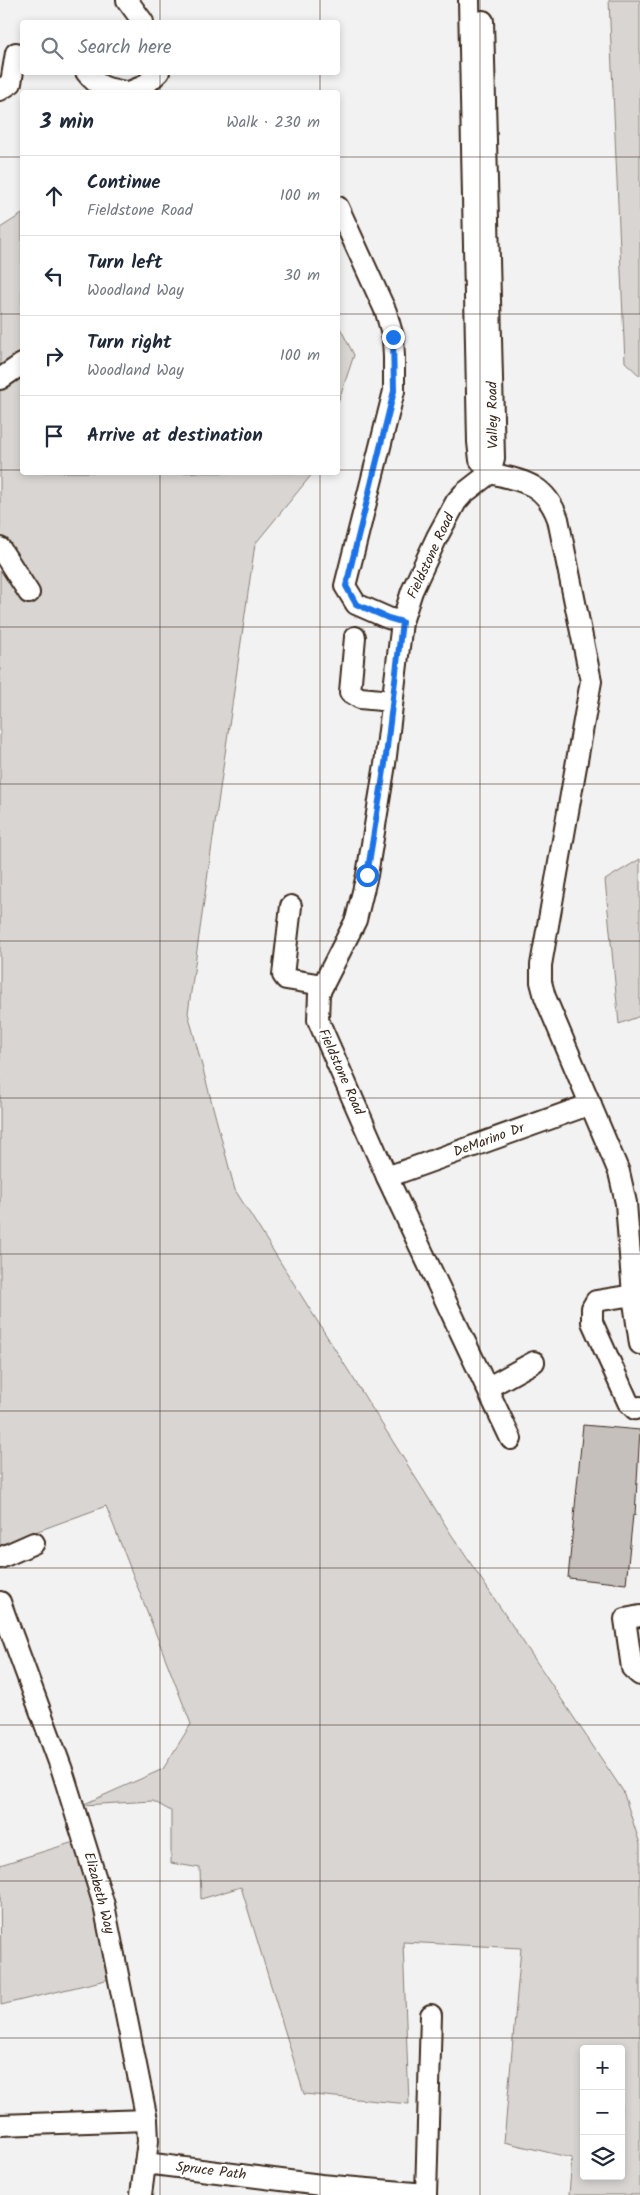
<!DOCTYPE html>
<html lang="en">
<head>
<meta charset="utf-8">
<style>
	body { margin:0; font-family:Kalam,sans-serif; background:#f6f6f7; color:#1f2937 }
	.controls { position:absolute; right:15px; bottom:15px; display:grid; overflow:hidden; border-radius:5px; box-shadow:0 2px 8px #0003 }
	.controls button { width:45px; height:45px; display:grid; place-items:center; padding:0; border:0; border-bottom:1px solid #e0e1e3; background:#fff; color:#1f2937; font:25px sans-serif }
	.stop { position:absolute; width:15px; height:15px; margin:-11px; border:4px solid #1a73e8; border-radius:50%; background:#fff }
	.stop.end { background:#1a73e8; border-color:#fff; box-shadow:0 1px 5px #0008 }
	.list { margin:0; padding:0; list-style:none }
	h2 { display:flex; justify-content:space-between; align-items:center; height:65px; margin:0; padding:0 20px; font-size:21px }
	h2 small { font-size:16px; font-weight:400; color:#747a83 }
	.list li { display:grid; grid-template-columns:32px 1fr auto; gap:15px; align-items:center; box-sizing:border-box; height:80px; padding:0 20px; border-top:1px solid #e0e1e3 }
	.list b { display:block; font-size:19px; white-space:nowrap }
	.list p { margin:0; font-size:16px; white-space:nowrap; color:#747a83 }
	.list em { font-size:16px; font-style:normal; color:#747a83 }
	.icon { flex:none; width:28px; height:28px; fill:none; stroke:currentColor; stroke-width:2; stroke-linecap:round; stroke-linejoin:round }
	.map { position:relative; flex:none; width:640px; height:2195px; overflow:hidden }
	.search { position:absolute; background:#fff; box-shadow:0 2px 8px #0003; left:20px; top:20px; width:320px; height:55px; display:flex; align-items:center; gap:12px; box-sizing:border-box; padding:0 18px; border-radius:5px; color:#747a83; font-size:19px }
	.panel { position:absolute; background:#fff; box-shadow:0 2px 8px #0003; left:20px; top:90px; width:320px; height:385px; border-radius:5px }
	.map>svg:first-child { display:block }
	.green { fill:#d8d5d2; stroke:#8a8078; fill-rule:evenodd }
	.building { fill:#c6c0bd; stroke:#3b2a1e }
	.lines { fill:none; stroke-linecap:round; stroke-linejoin:round }
	.minor-casing { stroke:#3b2a1e; stroke-width:24 }
	.minor { stroke:#fff; stroke-width:20 }
	.route { stroke:#1a73e8; stroke-width:6 }
	.grid { fill:none; stroke:#3b2a1e; stroke-width:1; stroke-opacity:0.55 }
	.labels { text-anchor:middle; dominant-baseline:central; stroke-width:5; stroke-linejoin:round; paint-order:stroke }
	.street-label { font-size:14px; fill:#3b2a1e; stroke:#fff }
</style>
</head>
<body>
<div class="map">
<svg width="640" height="2195" viewBox="0 0 640 2195">
	<rect width="100%" height="100%" fill="#f3f2f2"/>
	<filter id="ink" filterUnits="userSpaceOnUse"><feTurbulence type="fractalNoise" baseFrequency=".02" numOctaves="2"/><feDisplacementMap in="SourceGraphic" scale="10" xChannelSelector="R" yChannelSelector="G"/><feConvolveMatrix kernelMatrix="1 2 1 2 8 2 1 2 1" color-interpolation-filters="sRGB"/></filter>
	<g filter="url(#ink)">
		<g class="green">
			<path d="M 609,0 L 640,0 L 640,376 L 625,362 Z"/>
			<path d="M 22,214 L 22,472 L 313,473 L 255,544 L 188,1013 L 235,1190 L 451,1534 L 623,1791 L 640,1844 L 640,2195 L 569,2195 L 572,2158 L 504,2142 L 521,1948 L 403,1942 L 409,2104 L 304,2094 L 241,1887 L 201,1899 L 200,1868 L 171,1863 L 171,1811 L 153,1801 L 82,1805 L 163,1769 L 191,1724 L 106,1506 L 0,1545 L 0,228 ZM 584,2049 L 621,2049 L 621,2176 L 584,2176 Z"/>
			<path d="M 338,324 L 354,355 L 338,403 Z"/>
			<path d="M 640,859 L 640,1016 L 619,1024 L 605,880 Z"/>
			<path d="M 77,1841 L 114,1978 L 1,2005 L 0,1865 Z"/>
		</g>
		<path class="building" d="M 583,1425 L 640,1430 L 635,1515 L 633,1515 L 626,1584 L 568,1578 Z"/>
		<g class="lines">
			<defs>
				<g id="minor">
					<path d="M 127,0 L 143,22"/>
					<path d="M 469,0 L 478,442 L 480,460 L 490,473"/>
					<path d="M 483,21 L 494,458 L 490,473"/>
					<path d="M 86,72 C 97,87 108,89 126,92"/>
					<path d="M 0,90 L 11,83 L 16,53"/>
					<path d="M 129,92 L 144,86 L 159,72"/>
					<path d="M 338,207 L 386,312 L 393,337 L 394,357 L 394,391 L 345,586 L 356,604 L 388,618 L 402,622"/>
					<path d="M 0,379 L 22,364"/>
					<path d="M 490,473 L 463,494 L 456,502 L 437,537 L 412,591 L 402,622 L 385,764 L 367,875 L 356,920 L 319,993 L 318,1020 L 387,1177 L 511,1439"/>
					<path d="M 490,473 C 523,481 545,483 558,519 L 591,681 L 541,965 L 541,982 L 545,997 L 619,1172 L 626,1203 L 633,1295 L 640,1344"/>
					<path d="M 0,548 L 29,593"/>
					<path d="M 355,637 L 350,692 L 360,698 L 392,701"/>
					<path d="M 291,906 L 283,975 L 286,979 L 323,985"/>
					<path d="M 387,1177 L 591,1104"/>
					<path d="M 633,1295 L 596,1301 L 592,1308 L 592,1322 L 628,1402 L 635,1409 L 640,1407"/>
					<path d="M 487,1388 L 534,1362"/>
					<path d="M 0,1558 L 34,1543"/>
					<path d="M 0,1602 L 62,1770 L 104,1905 L 147,2120 L 148,2141 L 141,2195"/>
					<path d="M 640,1616 L 625,1619 L 632,1668 L 640,1675"/>
					<path d="M 0,2125 L 147,2120"/>
					<path d="M 145,2163 L 321,2185 L 426,2194"/>
					<path d="M 426,2195 L 431,2015"/>
				</g>
			</defs>
			<use href="#minor" class="minor-casing"/>
			<use href="#minor" class="minor"/>
		</g>
	</g>
	<g class="lines" filter="url(#ink)">
		<path class="route" d="M 367,875 L 385,764 L 402,622 L 388,618 L 356,604 L 346,586 L 394,391 L 393,337"/>
	</g>
	<path class="grid" d="M 160,0 L 160,22M 320,0 L 320,22M 480,0 L 480,2195M 160,72 L 160,92M 320,72 L 320,92M 0,157 L 22,157M 338,157 L 640,157M 0,314 L 22,314M 338,314 L 640,314M 0,470 L 22,470M 338,470 L 640,470M 160,472 L 160,2195M 320,472 L 320,2195M 0,627 L 640,627M 0,784 L 640,784M 0,941 L 640,941M 0,1098 L 640,1098M 0,1254 L 640,1254M 0,1411 L 640,1411M 0,1568 L 640,1568M 0,1725 L 640,1725M 0,1881 L 640,1881M 0,2038 L 640,2038"/>
	<g class="labels">
		<g class="street-label">
			<text transform="translate(493 415) rotate(-91)">Valley Road</text>
			<text transform="translate(431 556) rotate(-65)">Fieldstone Road</text>
			<text transform="translate(341 1072) rotate(66)">Fieldstone Road</text>
			<text transform="translate(489 1140) rotate(-20)">DeMarino Dr</text>
			<text transform="translate(99 1893) rotate(75)">Elizabeth Way</text>
			<text transform="translate(211 2171) rotate(7)">Spruce Path</text>
		</g>
	</g>
</svg>
<div class="controls">
<button>+</button>
<button>−</button>
<button><svg class="icon" aria-label="layers" viewBox="0 0 24 24"><path d="M12 4l9 5-9 5-9-5zM3 14l9 5 9-5"/></svg></button>
</div>
<div class="stop" style="left:367px;top:875px"></div>
<div class="stop end" style="left:393px;top:337px"></div>
<div class="search"><svg class="icon" aria-label="search" viewBox="0 0 24 24"><circle cx="10" cy="10" r="6"/><path d="M15 15l6 6"/></svg>Search here</div>
<section class="panel">
<h2>3 min<small>Walk · 230 m</small></h2>
<ul class="list">
<li><svg class="icon" aria-label="ahead" viewBox="0 0 24 24"><path d="M12 20V5M6 11l6-6 6 6"/></svg><div><b>Continue</b><p>Fieldstone Road</p></div><em>100 m</em></li>
<li><svg class="icon" aria-label="left" viewBox="0 0 24 24"><path d="M17 20v-9H6M10 6l-5 5 5 5"/></svg><div><b>Turn left</b><p>Woodland Way</p></div><em>30 m</em></li>
<li><svg class="icon" aria-label="right" viewBox="0 0 24 24"><path d="M7 20v-9h11M14 6l5 5-5 5"/></svg><div><b>Turn right</b><p>Woodland Way</p></div><em>100 m</em></li>
<li><svg class="icon" aria-label="arrive" viewBox="0 0 24 24"><path d="M6 21V4h12l-3 4 3 4H6"/></svg><div><b>Arrive at destination</b></div></li>
</ul>
</section>
</div>
</body>
</html>
